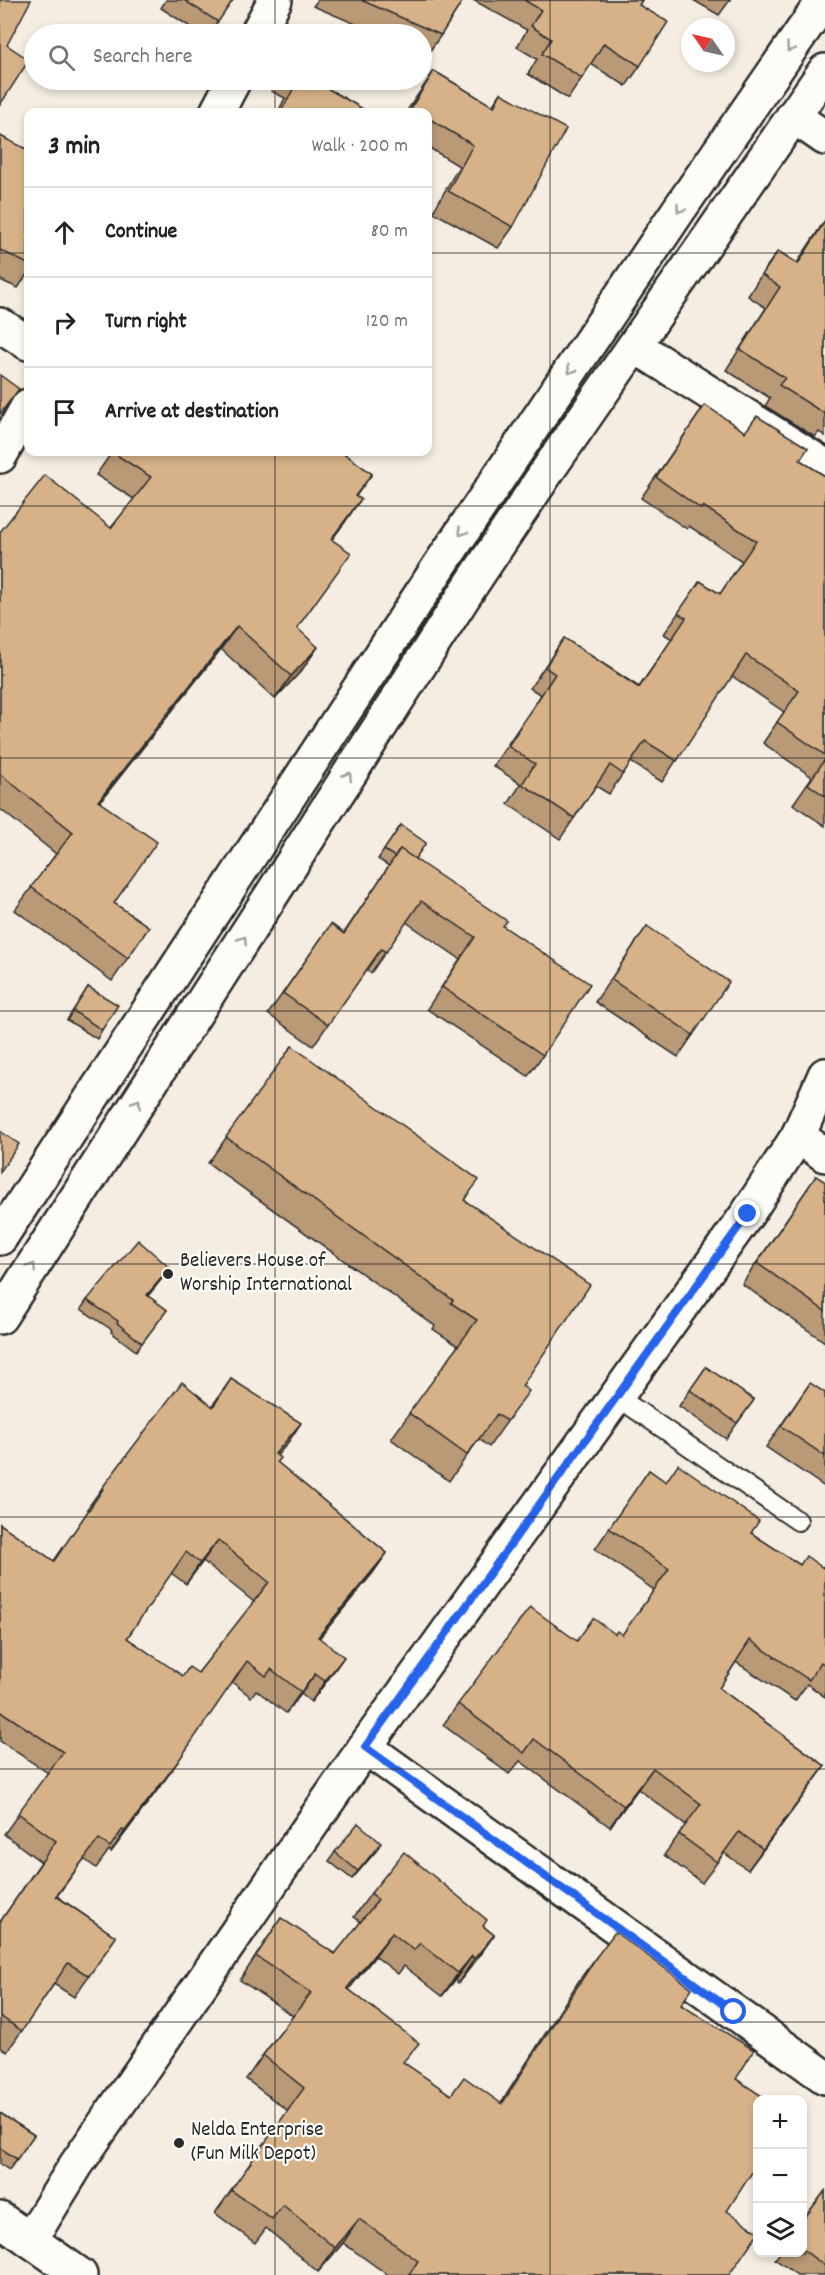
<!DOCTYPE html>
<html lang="en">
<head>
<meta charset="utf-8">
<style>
	body { margin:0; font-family:Dekko,sans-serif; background:#f6f6f6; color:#222 }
	.controls { position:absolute; right:18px; bottom:18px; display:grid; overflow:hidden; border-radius:12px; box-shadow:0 3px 9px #0003 }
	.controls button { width:54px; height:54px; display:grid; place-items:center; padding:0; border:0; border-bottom:2px solid #e0e0e0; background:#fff; color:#222; font:30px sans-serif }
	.compass { position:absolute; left:681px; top:18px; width:54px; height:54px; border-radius:50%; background:#fff; box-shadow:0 3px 9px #0003; rotate:304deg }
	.stop { position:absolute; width:18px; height:18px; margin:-14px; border:4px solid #2563eb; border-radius:50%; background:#fff }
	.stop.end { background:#2563eb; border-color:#fff; box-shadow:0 2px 6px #0008 }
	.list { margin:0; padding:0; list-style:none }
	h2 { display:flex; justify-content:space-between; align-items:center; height:78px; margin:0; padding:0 24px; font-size:26px }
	h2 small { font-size:20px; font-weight:400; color:#767676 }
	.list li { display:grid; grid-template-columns:39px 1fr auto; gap:18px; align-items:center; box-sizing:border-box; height:90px; padding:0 24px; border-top:2px solid #e0e0e0 }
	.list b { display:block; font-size:22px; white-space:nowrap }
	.list em { font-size:20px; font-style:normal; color:#767676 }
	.icon { flex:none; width:33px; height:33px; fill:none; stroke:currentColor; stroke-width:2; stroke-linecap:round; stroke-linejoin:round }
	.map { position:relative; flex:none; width:825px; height:2275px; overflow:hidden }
	.search { position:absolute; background:#fff; box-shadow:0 3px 9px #0003; left:24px; top:24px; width:408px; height:66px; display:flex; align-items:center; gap:15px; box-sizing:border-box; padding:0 21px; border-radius:33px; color:#767676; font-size:22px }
	.panel { position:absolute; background:#fff; box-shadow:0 3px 9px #0003; left:24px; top:108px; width:408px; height:348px; border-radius:12px }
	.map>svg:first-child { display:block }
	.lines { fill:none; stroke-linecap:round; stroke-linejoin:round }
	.service-casing { stroke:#2b2b2b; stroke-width:22 }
	.minor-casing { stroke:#2b2b2b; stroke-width:38 }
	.service { stroke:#fdfcf7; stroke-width:18 }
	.minor { stroke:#fdfcf7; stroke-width:33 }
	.wall { fill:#b99976; stroke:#2b2b2b; stroke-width:1.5; fill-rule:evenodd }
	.shaded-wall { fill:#967d60; stroke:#2b2b2b; stroke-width:1.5 }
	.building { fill:#d7b289; stroke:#2b2b2b; stroke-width:1.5; fill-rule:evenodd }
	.oneway { stroke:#9e9e9b }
	.route { stroke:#2563eb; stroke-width:8 }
	.grid { fill:none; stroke:#2b2b2b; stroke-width:1.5; stroke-opacity:0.55 }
	.poi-dot { fill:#2b2b2b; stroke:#fdfcf7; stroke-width:2 }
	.labels { text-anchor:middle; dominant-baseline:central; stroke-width:4.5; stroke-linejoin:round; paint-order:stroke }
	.poi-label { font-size:21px; fill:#2b2b2b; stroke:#fdfcf7; text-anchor:start }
</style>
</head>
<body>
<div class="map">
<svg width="825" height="2275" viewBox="0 0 825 2275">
	<rect width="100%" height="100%" fill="#f5ede1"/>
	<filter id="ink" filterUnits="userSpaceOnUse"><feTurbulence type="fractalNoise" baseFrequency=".0167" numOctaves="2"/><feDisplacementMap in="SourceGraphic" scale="12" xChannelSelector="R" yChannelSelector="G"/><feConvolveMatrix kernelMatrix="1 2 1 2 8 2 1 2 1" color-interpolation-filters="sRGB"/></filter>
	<g filter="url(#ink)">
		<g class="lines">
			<defs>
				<path id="service" d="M 616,1396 L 798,1521"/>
				<g id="minor">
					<path d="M 257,34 L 275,0"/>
					<path d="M 217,112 L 234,80"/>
					<path d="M 793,116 L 825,138"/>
					<path d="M 0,325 L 28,343"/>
					<path d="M 635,346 L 825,466"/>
					<path d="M 0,456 L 28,406"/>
					<path d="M 798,1136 L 825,1155"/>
					<path d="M 0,1238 L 442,562 L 678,211 L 824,0"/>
					<path d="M 0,1317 L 471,585 L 550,467 L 825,71"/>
					<path d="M 365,1747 L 825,2077"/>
					<path d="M 0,2219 L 80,2275"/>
					<path d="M 30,2240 L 76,2165 L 365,1747 L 748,1213 L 798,1136 L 825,1075"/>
				</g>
			</defs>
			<use href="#service" class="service-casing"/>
			<use href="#minor" class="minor-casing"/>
			<use href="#service" class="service"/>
			<use href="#minor" class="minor"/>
		</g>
		<g class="wall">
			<path d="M 166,0 L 233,0 L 209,34 L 201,34 L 161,8 Z"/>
			<path d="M 318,0 L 463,0 L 441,35 L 427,55 L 422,53 L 422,34 L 379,34 L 313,6 Z"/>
			<path d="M 473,0 L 642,0 L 639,5 L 640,66 L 626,86 L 591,64 L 568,99 L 528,74 L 537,59 L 517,47 L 527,30 Z"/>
			<path d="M 693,0 L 730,0 L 719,15 Z"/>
			<path d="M 434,71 L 492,106 L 501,93 L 513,227 L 498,248 L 433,212 L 459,166 L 428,147 L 428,112 L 406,112 Z"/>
			<path d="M 276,80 L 315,80 L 315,81 L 368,112 L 278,112 L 285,98 L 271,91 Z"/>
			<path d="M 0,136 L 28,150 L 28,273 L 18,288 L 0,280 Z"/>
			<path d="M 825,220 L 825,436 L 819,432 L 815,437 L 765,406 L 770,398 L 726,370 L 766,308 L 748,296 L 763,272 L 778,251 L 797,263 Z"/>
			<path d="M 705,405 L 745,432 L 800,460 L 825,476 L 825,826 L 793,804 L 812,777 L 763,743 L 784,712 L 732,676 L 662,782 L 631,762 L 609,794 L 596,786 L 560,839 L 508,804 L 521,784 L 493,766 L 541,695 L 530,688 L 564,638 L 639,687 L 672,639 L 664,634 L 700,581 L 720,594 L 742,561 L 689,526 L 687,529 L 641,498 Z"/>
			<path d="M 112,452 L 342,452 L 372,474 L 356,496 L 345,522 L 332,539 L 298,628 L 302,670 L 275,699 L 221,649 L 100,802 L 114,903 L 149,927 L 112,981 L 15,910 L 56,854 L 0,809 L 0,532 L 111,528 L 134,499 L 96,475 Z"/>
			<path d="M 401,825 L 415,859 L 503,926 L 543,1055 L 528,1076 L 427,1009 L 460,959 L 406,922 L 371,973 L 366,970 L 313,1046 L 268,1014 L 331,924 L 344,933 L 389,866 L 378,859 Z"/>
			<path d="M 647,926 L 693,1035 L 678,1057 L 595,1002 Z"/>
			<path d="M 88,987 L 102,1030 L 97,1039 L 67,1020 Z"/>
			<path d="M 292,1046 L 465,1200 L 522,1386 L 511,1416 L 489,1447 L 479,1439 L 449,1481 L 391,1439 L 458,1346 L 433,1329 L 435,1326 L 208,1163 Z"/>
			<path d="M 816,1176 L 825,1182 L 825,1342 L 742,1284 Z"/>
			<path d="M 164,1276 L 148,1296 L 167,1310 L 136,1351 L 111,1332 L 112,1330 L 81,1309 L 87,1300 Z"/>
			<path d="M 706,1367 L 754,1400 L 726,1439 L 679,1406 Z"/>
			<path d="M 231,1379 L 287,1444 L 277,1455 L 277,1462 L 387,1553 L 372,1574 L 319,1638 L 329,1678 L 311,1702 L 301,1694 L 286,1713 L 256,1690 L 251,1697 L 232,1682 L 164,1781 L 111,1852 L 109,1850 L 96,1868 L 84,1859 L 57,1896 L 116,1937 L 74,1997 L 54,1984 L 7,2052 L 0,2047 L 0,1922 L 41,1862 L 4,1834 L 48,1773 L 0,1741 L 0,1524 L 54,1561 L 89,1510 L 87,1509 L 102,1488 L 212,1406 ZM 203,1561 L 254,1602 L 198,1673 L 182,1676 L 127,1638 L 171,1573 L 186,1584 Z"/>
			<path d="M 810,1383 L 825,1393 L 825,1487 L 766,1447 Z"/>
			<path d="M 649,1470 L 666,1482 L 751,1533 L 800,1565 L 823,1567 L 825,1564 L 825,1697 L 807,1684 L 795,1701 L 736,1662 L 719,1688 L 825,1766 L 748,1870 L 724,1853 L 702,1883 L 664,1855 L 686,1825 L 638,1789 L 610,1827 L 520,1761 L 509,1774 L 443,1725 L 458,1704 L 577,1641 L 615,1634 L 622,1635 L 654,1590 L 595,1549 Z"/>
			<path d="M 376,1851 L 352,1879 L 329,1861 L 335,1852 Z"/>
			<path d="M 371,1893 L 483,1926 L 494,1935 L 477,1959 L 458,1983 L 455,1980 L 442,1996 L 404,1966 L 398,1974 L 375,1956 L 349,1989 L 404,2063 L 451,2095 L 501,2103 L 580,1979 L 597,1956 L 681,2005 L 736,2079 L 727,2211 L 729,2275 L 388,2275 L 343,2243 L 318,2272 L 266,2228 L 255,2243 L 215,2213 L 288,2111 L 246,2079 L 263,2055 L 293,2016 L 240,1980 L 281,1918 L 335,1954 L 361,1922 L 354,1917 Z"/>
			<path d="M 0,2113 L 34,2135 L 9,2170 L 0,2164 Z"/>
			<path d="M 825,2191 L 825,2275 L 797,2275 L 775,2259 L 780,2253 L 802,2253 L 802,2221 Z"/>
		</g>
		<g class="shaded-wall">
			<path d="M 361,499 L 345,522 L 315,562 L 331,539 Z"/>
			<path d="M 237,626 L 221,649 L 82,824 L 98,801 Z"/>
			<path d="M 318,647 L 302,670 L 275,699 L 291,676 Z"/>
			<path d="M 170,1268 L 164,1276 L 141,1304 L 147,1295 Z"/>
			<path d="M 301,1423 L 287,1444 L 260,1475 L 275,1454 Z"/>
			<path d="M 218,1540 L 203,1561 L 186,1584 L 200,1563 Z"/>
			<path d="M 387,1553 L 372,1574 L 303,1658 L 318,1637 Z"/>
			<path d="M 344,1657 L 329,1678 L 311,1702 L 325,1681 Z"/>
			<path d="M 315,1674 L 301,1694 L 286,1713 L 301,1692 Z"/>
			<path d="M 179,1760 L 164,1781 L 111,1852 L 125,1831 Z"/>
			<path d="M 825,1766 L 810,1787 L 748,1870 L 763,1849 Z"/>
			<path d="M 653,1768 L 638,1789 L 610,1827 L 624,1806 Z"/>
			<path d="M 381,1843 L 376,1851 L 352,1879 L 358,1871 Z"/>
			<path d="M 392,1933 L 375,1956 L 331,2012 L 347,1988 Z"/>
			<path d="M 494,1935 L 477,1959 L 458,1983 L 474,1959 Z"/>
			<path d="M 472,1956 L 455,1980 L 442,1996 L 458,1973 Z"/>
			<path d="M 359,2219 L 343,2243 L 318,2272 L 335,2248 Z"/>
		</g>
		<g class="building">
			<path d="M 0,0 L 31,0 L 7,45 L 29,60 L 0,105 Z"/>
			<path d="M 184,0 L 233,0 L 218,22 Z"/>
			<path d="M 361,0 L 463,0 L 441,35 Z"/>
			<path d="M 524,0 L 642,0 L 639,5 L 668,22 L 640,66 L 604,43 L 582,78 L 542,54 L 551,39 L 531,26 L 541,10 Z"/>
			<path d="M 434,71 L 494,107 L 501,93 L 566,129 L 513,227 L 448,191 L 473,145 L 428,118 L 428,112 L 419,112 L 411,108 Z"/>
			<path d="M 298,80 L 315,80 L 315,81 L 368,112 L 281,112 Z"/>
			<path d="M 0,136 L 28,150 L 28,264 L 0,250 Z"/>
			<path d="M 825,221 L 825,414 L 779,385 L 785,378 L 740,349 L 780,287 L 762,275 L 778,251 L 798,264 Z"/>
			<path d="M 0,375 L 19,389 L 0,414 Z"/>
			<path d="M 705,405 L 745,432 L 757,416 L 808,448 L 800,460 L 825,476 L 825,755 L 777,722 L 799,691 L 746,655 L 677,761 L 645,741 L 623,774 L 610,765 L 574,818 L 522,784 L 535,764 L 508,746 L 555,674 L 545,667 L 564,638 L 639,688 L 686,618 L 678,613 L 700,581 L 720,594 L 756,541 L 703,506 L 701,509 L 656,477 Z"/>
			<path d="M 112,452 L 342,452 L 372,474 L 355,496 L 361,499 L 331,539 L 351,553 L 297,628 L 318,647 L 291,676 L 237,626 L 98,801 L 157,842 L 114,903 L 149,927 L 128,958 L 31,887 L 73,832 L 0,774 L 0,532 L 45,475 L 111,528 L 151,477 Z"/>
			<path d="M 825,759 L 825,796 L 808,784 Z"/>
			<path d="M 401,825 L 426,843 L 415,859 L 400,849 L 395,857 L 384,850 Z"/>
			<path d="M 400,849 L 507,921 L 503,926 L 590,984 L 543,1055 L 442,987 L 475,937 L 421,901 L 386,952 L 381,949 L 328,1025 L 283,993 L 331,924 L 344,934 Z"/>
			<path d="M 647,926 L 729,982 L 693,1035 L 611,979 Z"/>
			<path d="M 88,987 L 118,1005 L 102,1030 L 73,1011 Z"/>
			<path d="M 292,1046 L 479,1180 L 464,1200 L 590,1285 L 522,1386 L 529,1391 L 507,1421 L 497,1414 L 467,1455 L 409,1413 L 477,1320 L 451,1303 L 453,1300 L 226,1137 Z"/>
			<path d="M 0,1131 L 19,1144 L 0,1172 Z"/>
			<path d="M 816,1176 L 825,1182 L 825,1311 L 757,1263 Z"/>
			<path d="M 138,1240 L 170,1268 L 147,1295 L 167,1310 L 142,1343 L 117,1323 L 118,1321 L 87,1300 Z"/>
			<path d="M 706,1367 L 754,1400 L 737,1423 L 690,1390 Z"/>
			<path d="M 231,1379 L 301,1423 L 275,1454 L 280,1458 L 277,1462 L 387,1553 L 318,1637 L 344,1657 L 325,1681 L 315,1674 L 301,1692 L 271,1669 L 266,1676 L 247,1661 L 179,1760 L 125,1831 L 123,1829 L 110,1847 L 99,1839 L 56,1896 L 116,1937 L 89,1976 L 68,1963 L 22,2031 L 0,2016 L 0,1922 L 56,1841 L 18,1813 L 63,1752 L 0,1711 L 0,1524 L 54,1561 L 103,1489 L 102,1488 L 182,1382 L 213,1407 ZM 218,1540 L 269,1582 L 198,1673 L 189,1667 L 183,1676 L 127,1638 L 186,1552 L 200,1563 Z"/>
			<path d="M 810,1383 L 825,1393 L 825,1456 L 781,1426 Z"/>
			<path d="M 678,1464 L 759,1521 L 751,1533 L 800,1565 L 806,1556 L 823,1568 L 825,1565 L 825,1665 L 821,1662 L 809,1680 L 750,1640 L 719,1688 L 825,1766 L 763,1849 L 739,1832 L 717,1862 L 679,1834 L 701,1804 L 653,1768 L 624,1806 L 534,1739 L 524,1753 L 458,1704 L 530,1607 L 577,1641 L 593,1618 L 615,1634 L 617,1631 L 622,1635 L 669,1569 L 609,1528 L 649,1470 L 666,1482 Z"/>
			<path d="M 358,1823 L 381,1843 L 358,1871 L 335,1852 Z"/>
			<path d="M 404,1852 L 487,1920 L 483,1926 L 494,1935 L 474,1959 L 472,1956 L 458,1973 L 420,1943 L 414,1950 L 392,1933 L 347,1988 L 419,2043 L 403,2062 L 451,2095 L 464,2077 L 502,2104 L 597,1956 L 615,1932 L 692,1988 L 681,2005 L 754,2050 L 736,2079 L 768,2100 L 758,2100 L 758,2163 L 727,2211 L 758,2232 L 758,2233 L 729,2275 L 409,2275 L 418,2261 L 359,2219 L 335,2248 L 283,2205 L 272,2219 L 231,2190 L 304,2088 L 263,2055 L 311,1993 L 256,1956 L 281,1918 L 335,1954 L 378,1900 L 371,1893 Z"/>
			<path d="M 0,2113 L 34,2135 L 17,2159 L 0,2148 Z"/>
			<path d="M 825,2191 L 825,2266 L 802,2249 L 802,2221 Z"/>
		</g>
		<defs><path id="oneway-chevron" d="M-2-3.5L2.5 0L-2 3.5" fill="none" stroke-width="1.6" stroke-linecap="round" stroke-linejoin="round" transform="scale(1.5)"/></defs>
		<g class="oneway">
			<use href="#oneway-chevron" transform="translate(790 48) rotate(125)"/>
			<use href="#oneway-chevron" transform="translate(680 209) rotate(124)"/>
			<use href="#oneway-chevron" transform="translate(571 370) rotate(124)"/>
			<use href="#oneway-chevron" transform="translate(462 532) rotate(124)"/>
			<use href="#oneway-chevron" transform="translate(348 776) rotate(-57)"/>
			<use href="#oneway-chevron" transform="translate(243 940) rotate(-57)"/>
			<use href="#oneway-chevron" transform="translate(137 1103) rotate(-57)"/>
			<use href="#oneway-chevron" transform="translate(32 1267) rotate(-57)"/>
		</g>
	</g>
	<g class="lines" filter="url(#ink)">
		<path class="route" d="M 734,2012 L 365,1747 L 748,1214"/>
	</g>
	<path class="grid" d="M 275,0 L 275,34M 550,0 L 550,2275M 275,80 L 275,112M 0,253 L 28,253M 428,253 L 825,253M 275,452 L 275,2275M 0,506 L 825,506M 0,758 L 825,758M 0,1011 L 825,1011M 0,1264 L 825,1264M 0,1517 L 825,1517M 0,1769 L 825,1769M 0,2022 L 825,2022"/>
	<g class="poi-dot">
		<circle cx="168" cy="1274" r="6"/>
		<circle cx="179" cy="2143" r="6"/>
	</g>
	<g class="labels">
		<g class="poi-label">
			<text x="180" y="1262">Believers House of<tspan x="180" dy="24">Worship International</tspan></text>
			<text x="191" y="2131">Nelda Enterprise<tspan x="191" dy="24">(Fun Milk Depot)</tspan></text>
		</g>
	</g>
</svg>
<div class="controls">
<button>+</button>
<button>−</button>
<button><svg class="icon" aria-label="layers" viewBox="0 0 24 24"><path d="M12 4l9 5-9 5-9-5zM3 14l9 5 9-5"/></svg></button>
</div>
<svg class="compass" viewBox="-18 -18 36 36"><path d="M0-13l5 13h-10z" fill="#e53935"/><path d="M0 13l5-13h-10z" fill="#767676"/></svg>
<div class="stop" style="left:734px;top:2012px"></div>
<div class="stop end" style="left:748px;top:1214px"></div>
<div class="search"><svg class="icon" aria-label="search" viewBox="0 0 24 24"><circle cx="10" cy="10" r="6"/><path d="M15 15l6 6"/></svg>Search here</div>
<section class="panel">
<h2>3 min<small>Walk · 200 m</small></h2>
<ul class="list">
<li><svg class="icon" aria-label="ahead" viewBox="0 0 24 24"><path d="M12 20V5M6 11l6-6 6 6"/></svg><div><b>Continue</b></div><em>80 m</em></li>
<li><svg class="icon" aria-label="right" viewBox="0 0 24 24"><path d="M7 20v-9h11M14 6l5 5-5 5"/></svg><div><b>Turn right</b></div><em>120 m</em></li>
<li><svg class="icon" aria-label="arrive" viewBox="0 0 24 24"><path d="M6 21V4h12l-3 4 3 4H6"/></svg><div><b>Arrive at destination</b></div></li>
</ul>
</section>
</div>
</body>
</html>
